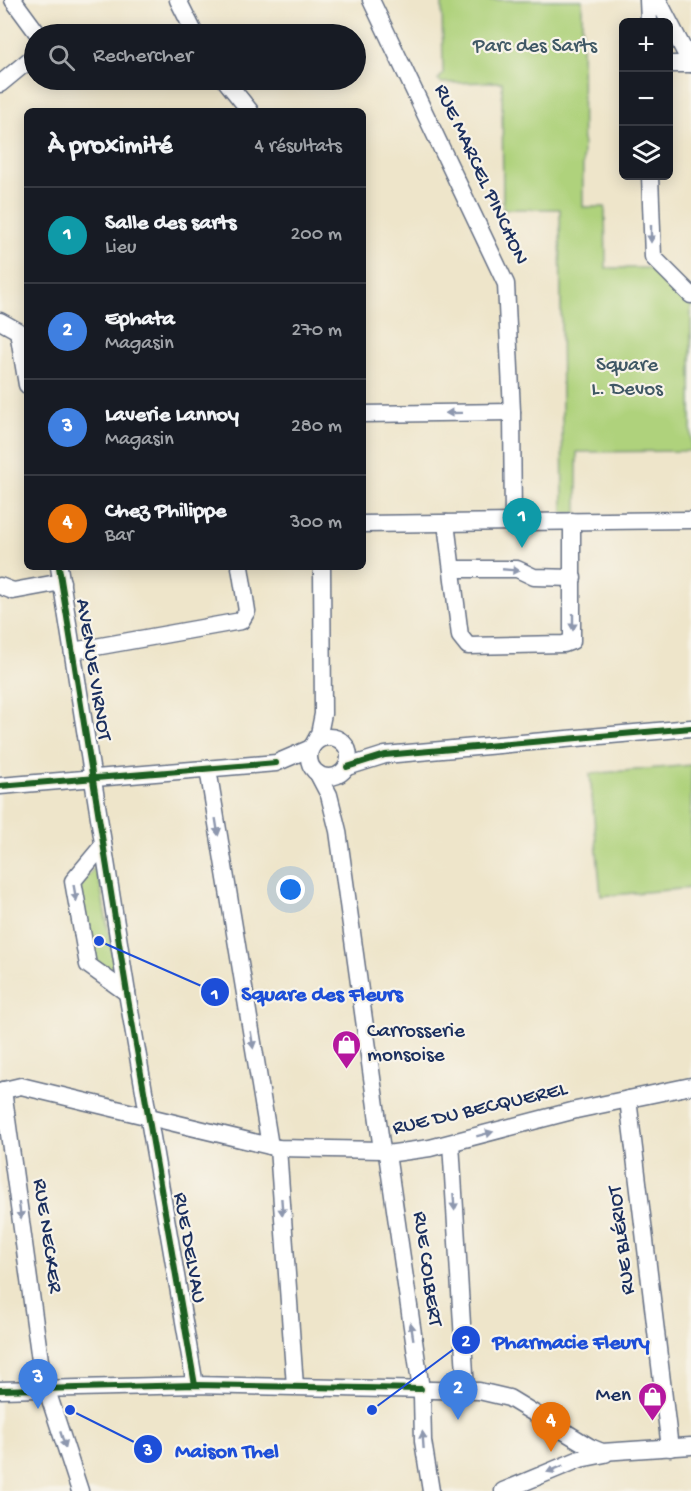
<!DOCTYPE html>
<html lang="fr">
<head>
<meta charset="utf-8">
<style>
	body { margin:0; font-family:"Gochi Hand",sans-serif; background:#20242c; color:#f1f3f6 }
	.controls { position:absolute; right:18px; top:18px; display:grid; overflow:hidden; border-radius:9px; box-shadow:0 3px 15px #0003 }
	.controls button { width:54px; height:54px; display:grid; place-items:center; padding:0; border:0; border-bottom:2px solid #363941; background:#171b24; color:#f1f3f6; font:30px sans-serif }
	.you { position:absolute; left:291px; top:890px; width:21px; height:21px; margin:-15px; border:4px solid #fff; border-radius:50%; background:#1a73e8; box-shadow:0 0 0 9px #1a73e833 }
	.badge { display:grid; place-items:center; width:39px; height:39px; border-radius:50%; background:#d690ce; color:#fff; font-size:20px; font-weight:700 }
	.pin { position:absolute; translate:-50% -50px; filter:drop-shadow(0 2px 3px #0008) }
	.pin::after { content:''; position:absolute; top:32px; width:21px; height:18px; background:inherit; clip-path:polygon(0 0,100% 0,50% 100%) }
	.list { margin:0; padding:0; list-style:none }
	h2 { display:flex; justify-content:space-between; align-items:center; height:78px; margin:0; padding:0 24px; font-size:26px }
	h2 small { font-size:20px; font-weight:400; color:#9ea1a6 }
	.list li { display:grid; grid-template-columns:39px 1fr auto; gap:18px; align-items:center; box-sizing:border-box; height:96px; padding:0 24px; border-top:2px solid #363941 }
	.list b { display:block; font-size:22px; white-space:nowrap }
	.list p { margin:0; font-size:20px; white-space:nowrap; color:#9ea1a6 }
	.list em { font-size:20px; font-style:normal; color:#9ea1a6 }
	.icon { flex:none; width:33px; height:33px; fill:none; stroke:currentColor; stroke-width:2; stroke-linecap:round; stroke-linejoin:round }
	.map { position:relative; flex:none; width:691px; height:1491px; overflow:hidden }
	.search { position:absolute; background:#171b24; box-shadow:0 3px 15px #0003; left:24px; top:24px; width:342px; height:66px; display:flex; align-items:center; gap:15px; box-sizing:border-box; padding:0 21px; border-radius:33px; color:#9ea1a6; font-size:22px }
	.panel { position:absolute; background:#171b24; box-shadow:0 3px 15px #0003; left:24px; top:108px; width:342px; height:462px; border-radius:9px }
	.map>svg:first-child { display:block }
	.green { fill:#afd27b; stroke:#65806c; stroke-width:1.5 }
	.lines { fill:none; stroke-linecap:round; stroke-linejoin:round }
	.minor-casing { stroke:#656f84; stroke-width:19 }
	.minor { stroke:#fff; stroke-width:16 }
	.cycleway-casing { stroke:#f7f3e8; stroke-width:10 }
	.cycleway { stroke:#1b5e20; stroke-width:6 }
	.oneway { fill:#8d97ae }
	.labels { text-anchor:middle; dominant-baseline:central; stroke-width:4.5; stroke-linejoin:round; paint-order:stroke }
	.park-label { font-size:21px; fill:#405865; stroke:#f7f3e8 }
	.street-label { font-size:21px; fill:#1b2f5e; stroke:#f7f3e8 }
	.poi-label { font-size:21px; fill:#1b2f5e; stroke:#f7f3e8; text-anchor:start }
	.leader { fill:none; stroke:#1d4ed8; stroke-width:2 }
	.callout-dot { fill:#1d4ed8; stroke:#f7f3e8; stroke-width:2 }
	.mark-label { font-size:18px; text-anchor:middle; font-weight:bold; fill:#fff }
	.callout-label { font-size:22px; text-anchor:middle; font-weight:bold; fill:#1d4ed8; stroke:#f7f3e8; stroke-width:4.5; stroke-linejoin:round; paint-order:stroke }
</style>
</head>
<body>
<div class="map">
<svg width="691" height="1491" viewBox="0 0 691 1491">
	<rect width="100%" height="100%" fill="#f7f3e8"/>
	<filter id="ink" filterUnits="userSpaceOnUse"><feTurbulence type="fractalNoise" baseFrequency=".0167" numOctaves="2"/><feDisplacementMap in="SourceGraphic" scale="12" xChannelSelector="R" yChannelSelector="G"/><feConvolveMatrix kernelMatrix="1 2 1 2 8 2 1 2 1" color-interpolation-filters="sRGB"/></filter>
	<filter id="wash" filterUnits="userSpaceOnUse"><feTurbulence type="fractalNoise" baseFrequency=".008" numOctaves="4" result="noise"/><feDisplacementMap in="SourceGraphic" scale="24" xChannelSelector="R" yChannelSelector="G"/><feGaussianBlur stdDeviation="1.35" result="paint"/><feColorMatrix in="noise" values="0 0 0 0 0 0 0 0 0 0 0 0 0 0 0 0 0 1.4 0 .05"/><feComposite in="paint" operator="in"/></filter>
	<g filter="url(#wash)">
		<rect width="100%" height="100%" fill="#eee5ca"/>
		<g class="green">
			<path d="M 442,0 L 582,0 L 583,207 L 605,207 L 606,268 L 649,268 L 691,304 L 691,451 L 577,452 L 577,513 L 563,513 L 560,209 L 503,209 L 502,82 L 442,83 L 438,80 L 443,74 Z"/>
			<path d="M 691,765 L 691,888 L 601,896 L 590,774 Z"/>
			<path d="M 95,868 L 98,872 L 115,969 L 111,974 L 92,962 L 79,885 Z"/>
		</g>
	</g>
	<g filter="url(#ink)">
		<g class="lines">
			<defs>
				<g id="minor">
					<path d="M 13,0 L 38,34"/>
					<path d="M 178,0 L 195,34"/>
					<path d="M 371,0 L 506,284 L 512,412 L 513,522"/>
					<path d="M 648,0 L 649,22"/>
					<path d="M 658,0 L 691,64"/>
					<path d="M 668,64 L 691,64"/>
					<path d="M 225,80 L 250,111"/>
					<path d="M 0,84 L 34,56"/>
					<path d="M 650,176 L 653,257 L 691,295"/>
					<path d="M 0,321 L 18,331 L 27,385"/>
					<path d="M 363,414 L 512,412"/>
					<path d="M 446,523 L 460,636 L 468,646 L 564,644 L 572,641 L 572,521"/>
					<path d="M 363,524 L 691,520"/>
					<path d="M 59,567 L 127,993 L 195,1385"/>
					<path d="M 453,569 L 517,569 L 534,577 L 573,578"/>
					<path d="M 0,586 L 13,591 L 62,582"/>
					<path d="M 73,651 L 241,621 L 247,611 L 240,567"/>
					<circle cx="329" cy="757" r="20"/>
					<path d="M 313,745 L 319,734 L 323,714 L 322,567"/>
					<path d="M 347,767 L 385,755 L 691,728"/>
					<path d="M 208,769 L 270,1146"/>
					<path d="M 318,774 L 329,795 L 338,831 L 382,1150"/>
					<path d="M 0,786 L 276,763 L 311,748"/>
					<path d="M 103,845 L 73,881 L 88,965 L 127,993"/>
					<path d="M 3,1090 L 42,1375 L 80,1491"/>
					<path d="M 0,1091 L 21,1086 L 278,1148 L 382,1150 L 387,1154 L 430,1148 L 576,1110 L 691,1086"/>
					<path d="M 628,1099 L 670,1448"/>
					<path d="M 451,1143 L 466,1390"/>
					<path d="M 278,1148 L 295,1386"/>
					<path d="M 387,1154 L 422,1396 L 423,1441 L 431,1491"/>
					<path d="M 0,1390 L 195,1385 L 479,1391 L 509,1398 L 590,1447 L 602,1452 L 691,1446"/>
					<path d="M 503,1491 L 580,1459 L 605,1454"/>
				</g>
			</defs>
			<use href="#minor" class="minor-casing"/>
			<use href="#minor" class="minor"/>
			<defs>
				<g id="cycleway">
					<path d="M 59,567 L 127,993 L 195,1385"/>
					<path d="M 347,767 L 385,755 L 691,728"/>
					<path d="M 0,786 L 276,763"/>
					<path d="M 0,1390 L 195,1385 L 421,1389"/>
				</g>
			</defs>
			<use href="#cycleway" class="cycleway-casing"/>
			<use href="#cycleway" class="cycleway"/>
		</g>
		<defs><path id="oneway-solid" d="M-6-.8H1V-3.2L6.5 0L1 3.2V.8H-6Z" transform="scale(1.5)"/></defs>
		<g class="oneway">
			<use href="#oneway-solid" transform="translate(651 234) rotate(90)"/>
			<use href="#oneway-solid" transform="translate(454 413) rotate(179)"/>
			<use href="#oneway-solid" transform="translate(511 570) rotate(5)"/>
			<use href="#oneway-solid" transform="translate(573 622) rotate(90)"/>
			<use href="#oneway-solid" transform="translate(217 827) rotate(81)"/>
			<use href="#oneway-solid" transform="translate(75 893) rotate(80)"/>
			<use href="#oneway-solid" transform="translate(252 1040) rotate(81)"/>
			<use href="#oneway-solid" transform="translate(485 1134) rotate(-15)"/>
			<use href="#oneway-solid" transform="translate(454 1202) rotate(86)"/>
			<use href="#oneway-solid" transform="translate(282 1207) rotate(86)"/>
			<use href="#oneway-solid" transform="translate(20 1211) rotate(82)"/>
			<use href="#oneway-solid" transform="translate(412 1331) rotate(-99)"/>
			<use href="#oneway-solid" transform="translate(63 1440) rotate(72)"/>
			<use href="#oneway-solid" transform="translate(423 1440) rotate(-94)"/>
			<use href="#oneway-solid" transform="translate(555 1469) rotate(157)"/>
		</g>
	</g>
	<defs>
		<symbol id="shop-pin" viewBox="-11 -11 22 30"><path d="M0 17L-7.5 6A9.5 9.5 0 1 1 7.5 6Z" fill="#b5179e" stroke="#f7f3e8"/><path d="M-5-2.5h2.3a2.7 3.5 0 0 1 5.4 0H5L5.5 6h-11ZM-1.5-2.5h3a1.5 2.3 0 0 0-3 0Z" fill="#fff"/></symbol>
	</defs>
	<g fill-rule="evenodd">
		<use href="#shop-pin" x="330" y="1028" width="33" height="45"/>
		<use href="#shop-pin" x="636" y="1380" width="33" height="45"/>
	</g>
	<g class="labels">
		<g class="park-label">
			<text x="535" y="47">Parc des Sarts</text>
			<text x="627" y="366">Square<tspan x="627" dy="24">L. Devos</tspan></text>
		</g>
		<g class="street-label">
			<text transform="translate(480 175) rotate(65)">RUE MARCEL PINCHON</text>
			<text transform="translate(92 670) rotate(81)">AVENUE VIRNOT</text>
			<text transform="translate(480 1110) rotate(-13)">RUE DU BECQUEREL</text>
			<text transform="translate(46 1236) rotate(82)">RUE NECKER</text>
			<text transform="translate(623 1240) rotate(-97)">RUE BLÉRIOT</text>
			<text transform="translate(188 1248) rotate(80)">RUE DELVAU</text>
			<text transform="translate(426 1269) rotate(82)">RUE COLBERT</text>
		</g>
		<g class="poi-label">
			<text x="367" y="1032">Carrosserie<tspan x="367" dy="24">monsoise</tspan></text>
			<text x="631" y="1396" text-anchor="end">Men</text>
		</g>
	</g>
	<path class="leader" d="M99 941L215 992M372 1410L466 1340M70 1410L148 1449"/>
	<g class="callout-dot">
		<circle cx="99" cy="941" r="6"/>
		<circle cx="372" cy="1410" r="6"/>
		<circle cx="70" cy="1410" r="6"/>
		<circle cx="215" cy="992" r="15"/>
		<circle cx="466" cy="1340" r="15"/>
		<circle cx="148" cy="1449" r="15"/>
	</g>
	<g class="mark-label">
		<text x="215" y="999">1</text>
		<text x="466" y="1346">2</text>
		<text x="148" y="1455">3</text>
	</g>
	<g class="callout-label">
		<text x="322" y="1000">Square des Fleurs</text>
		<text x="571" y="1348">Pharmacie Fleury</text>
		<text x="227" y="1457">Maison Thel</text>
	</g>
</svg>
<div class="controls">
<button>+</button>
<button>−</button>
<button><svg class="icon" aria-label="layers" viewBox="0 0 24 24"><path d="M12 4l9 5-9 5-9-5zM3 14l9 5 9-5"/></svg></button>
</div>
<div class="you"></div>
<div class="pin badge" style="left:522px;top:548px;background:#0f9aa8">1</div>
<div class="pin badge" style="left:458px;top:1420px;background:#3f7fe0">2</div>
<div class="pin badge" style="left:38px;top:1409px;background:#3f7fe0">3</div>
<div class="pin badge" style="left:551px;top:1452px;background:#e8710a">4</div>
<div class="search"><svg class="icon" aria-label="search" viewBox="0 0 24 24"><circle cx="10" cy="10" r="6"/><path d="M15 15l6 6"/></svg>Rechercher</div>
<section class="panel">
<h2>À proximité<small>4 résultats</small></h2>
<ul class="list">
<li><span class="badge" style="background:#0f9aa8">1</span><div><b>Salle des sarts</b><p>Lieu</p></div><em>200 m</em></li>
<li><span class="badge" style="background:#3f7fe0">2</span><div><b>Ephata</b><p>Magasin</p></div><em>270 m</em></li>
<li><span class="badge" style="background:#3f7fe0">3</span><div><b>Laverie Lannoy</b><p>Magasin</p></div><em>280 m</em></li>
<li><span class="badge" style="background:#e8710a">4</span><div><b>Chez Philippe</b><p>Bar</p></div><em>300 m</em></li>
</ul>
</section>
</div>
</body>
</html>
